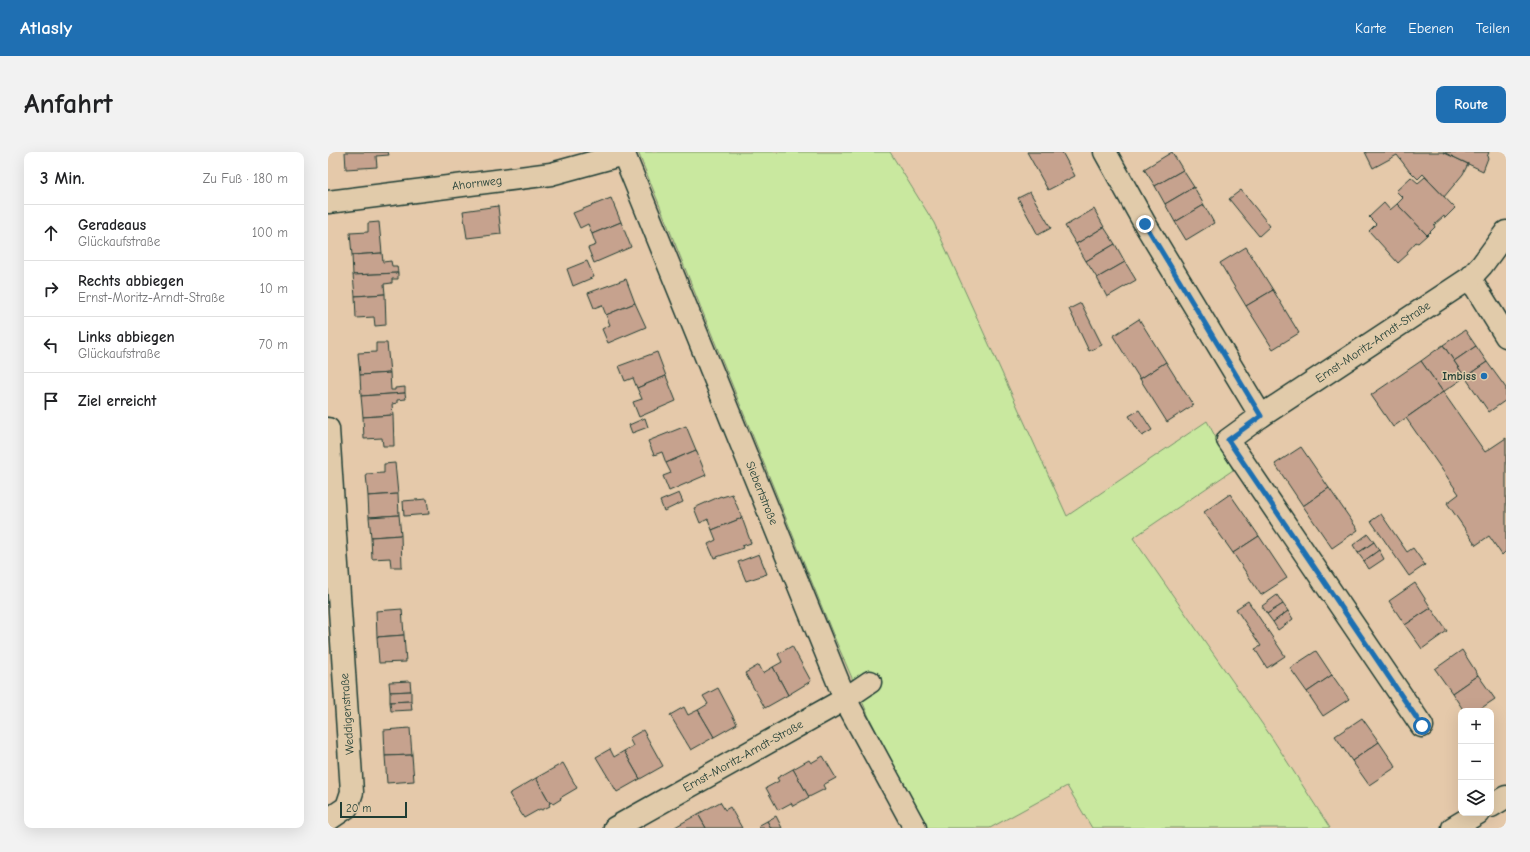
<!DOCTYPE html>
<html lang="de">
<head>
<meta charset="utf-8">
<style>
	body { margin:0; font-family:"Comic Neue",sans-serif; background:#f2f2f2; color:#202124 }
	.controls { position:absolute; right:12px; bottom:12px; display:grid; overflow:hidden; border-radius:8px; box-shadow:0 4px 16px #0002 }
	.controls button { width:36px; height:36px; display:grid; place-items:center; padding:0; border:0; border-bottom:1px solid #e0e0e0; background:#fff; color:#202124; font:20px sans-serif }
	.scale { position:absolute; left:12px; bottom:10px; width:67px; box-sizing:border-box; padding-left:4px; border:2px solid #1f3d34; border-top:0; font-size:11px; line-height:14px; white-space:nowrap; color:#1f3d34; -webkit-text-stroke:3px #e1cbaa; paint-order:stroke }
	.stop { position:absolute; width:12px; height:12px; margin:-9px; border:3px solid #1f6fb2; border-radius:50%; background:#fff }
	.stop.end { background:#1f6fb2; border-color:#fff; box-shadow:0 1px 4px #0008 }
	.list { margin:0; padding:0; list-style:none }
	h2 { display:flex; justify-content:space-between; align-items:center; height:52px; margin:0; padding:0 16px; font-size:17px }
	h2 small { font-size:13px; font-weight:400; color:#757577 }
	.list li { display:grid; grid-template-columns:26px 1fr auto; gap:12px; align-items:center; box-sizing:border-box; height:56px; padding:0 16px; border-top:1px solid #e0e0e0 }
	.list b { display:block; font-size:15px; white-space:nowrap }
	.list p { margin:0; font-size:13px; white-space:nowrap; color:#757577 }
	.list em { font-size:13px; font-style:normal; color:#757577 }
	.icon { flex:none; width:22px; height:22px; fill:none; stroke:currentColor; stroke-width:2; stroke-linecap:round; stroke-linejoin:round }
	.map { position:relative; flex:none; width:1178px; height:676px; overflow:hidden; border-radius:8px }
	header { display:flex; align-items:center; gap:24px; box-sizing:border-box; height:56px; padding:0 20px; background:#1f6fb2; color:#fff }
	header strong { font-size:19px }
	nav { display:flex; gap:22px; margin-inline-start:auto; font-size:14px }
	.intro { display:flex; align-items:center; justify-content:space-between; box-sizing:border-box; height:96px; padding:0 24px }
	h1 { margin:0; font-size:28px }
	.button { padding:10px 18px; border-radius:8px; background:#1f6fb2; color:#fff; font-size:14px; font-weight:700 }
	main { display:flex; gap:24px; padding:0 24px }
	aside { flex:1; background:#fff; border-radius:8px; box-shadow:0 4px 16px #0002 }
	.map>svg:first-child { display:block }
	.green { fill:#c9e89f; stroke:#74926a }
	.building { fill:#c6a28e; stroke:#1f3d34 }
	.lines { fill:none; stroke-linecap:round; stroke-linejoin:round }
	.minor-casing { stroke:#1f3d34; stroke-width:25 }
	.tertiary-casing { stroke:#1f3d34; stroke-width:25 }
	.minor { stroke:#e1cbaa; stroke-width:22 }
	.tertiary { stroke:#e1cbaa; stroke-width:22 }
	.route { stroke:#1f6fb2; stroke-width:5 }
	.poi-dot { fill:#1f6fb2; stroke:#e1cbaa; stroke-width:1.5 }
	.labels { text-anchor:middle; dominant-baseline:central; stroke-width:3; stroke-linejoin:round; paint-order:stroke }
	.street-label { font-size:12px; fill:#1f3d34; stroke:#e1cbaa }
	.poi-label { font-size:12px; font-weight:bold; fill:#1f3d34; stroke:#e1cbaa; text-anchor:end }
</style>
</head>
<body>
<header>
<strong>Atlasly</strong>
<nav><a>Karte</a><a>Ebenen</a><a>Teilen</a></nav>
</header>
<div class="intro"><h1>Anfahrt</h1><a class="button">Route</a></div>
<main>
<aside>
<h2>3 Min.<small>Zu Fuß · 180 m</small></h2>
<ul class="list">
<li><svg class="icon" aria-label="ahead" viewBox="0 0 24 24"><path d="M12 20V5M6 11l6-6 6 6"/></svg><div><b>Geradeaus</b><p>Glückaufstraße</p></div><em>100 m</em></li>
<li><svg class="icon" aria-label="right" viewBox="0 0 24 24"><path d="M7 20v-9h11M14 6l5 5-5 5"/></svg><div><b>Rechts abbiegen</b><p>Ernst-Moritz-Arndt-Straße</p></div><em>10 m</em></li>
<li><svg class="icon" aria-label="left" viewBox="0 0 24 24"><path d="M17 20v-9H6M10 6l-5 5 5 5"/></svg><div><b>Links abbiegen</b><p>Glückaufstraße</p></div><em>70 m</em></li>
<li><svg class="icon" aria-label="arrive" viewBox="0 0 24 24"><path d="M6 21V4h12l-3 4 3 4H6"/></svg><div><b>Ziel erreicht</b></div></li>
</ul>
</aside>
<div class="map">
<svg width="1178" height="676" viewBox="0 0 1178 676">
	<rect width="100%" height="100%" fill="#e5c9aa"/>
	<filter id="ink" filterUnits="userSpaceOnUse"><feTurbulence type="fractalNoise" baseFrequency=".025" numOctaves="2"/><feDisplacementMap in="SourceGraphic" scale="8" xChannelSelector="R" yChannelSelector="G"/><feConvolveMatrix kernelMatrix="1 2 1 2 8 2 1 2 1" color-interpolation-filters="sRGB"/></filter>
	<g filter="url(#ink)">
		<path class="green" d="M 310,0 L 562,0 L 606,71 L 739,364 L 879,269 L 905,318 L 805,386 L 944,586 L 1002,676 L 764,676 L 739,634 L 662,676 L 598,676 L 541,565 L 504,480 Z"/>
		<g class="building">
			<path d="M 17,0 L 60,0 L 61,3 L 48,4 L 49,15 L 18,17 Z"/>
			<path d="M 699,0 L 734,0 L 747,24 L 720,38 Z"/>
			<path d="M 844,0 L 855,18 L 827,34 L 816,17 Z"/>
			<path d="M 1037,0 L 1115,0 L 1140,12 L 1135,22 L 1116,45 L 1095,22 L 1090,27 L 1082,19 L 1082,20 L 1069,3 L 1045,16 Z"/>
			<path d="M 1115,0 L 1161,0 L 1159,5 L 1160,6 L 1155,19 Z"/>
			<path d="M 855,18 L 866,35 L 837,52 L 827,34 Z"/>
			<path d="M 1083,25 L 1090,31 L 1097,25 L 1127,56 L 1117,66 L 1116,64 L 1106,73 L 1107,75 L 1099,83 L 1069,52 L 1075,46 L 1068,39 Z"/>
			<path d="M 866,35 L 876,53 L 847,70 L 837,52 Z"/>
			<path d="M 913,38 L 942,74 L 931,84 L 901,47 Z"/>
			<path d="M 702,40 L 723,76 L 710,83 L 690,46 Z"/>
			<path d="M 283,46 L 293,70 L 264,82 L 260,72 L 252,76 L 245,61 Z"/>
			<path d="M 1056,51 L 1062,58 L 1069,52 L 1099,83 L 1090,91 L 1088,90 L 1079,100 L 1080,102 L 1070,111 L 1041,79 L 1048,72 L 1041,65 Z"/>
			<path d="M 876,53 L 886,71 L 858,88 L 847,70 Z"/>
			<path d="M 170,54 L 173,82 L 139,86 L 135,59 Z"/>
			<path d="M 766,57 L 776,75 L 748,92 L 737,74 Z"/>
			<path d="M 51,70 L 54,101 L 24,103 L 22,81 L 40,80 L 40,71 Z"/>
			<path d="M 293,70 L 303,95 L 266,111 L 260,96 L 268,93 L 264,82 Z"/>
			<path d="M 776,75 L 787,92 L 758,109 L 748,92 Z"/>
			<path d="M 787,92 L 797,110 L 769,126 L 758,109 Z"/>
			<path d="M 918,95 L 945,138 L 918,154 L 892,111 Z"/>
			<path d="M 54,101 L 55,110 L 63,109 L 64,114 L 69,114 L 70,121 L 25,123 L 24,103 Z"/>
			<path d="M 259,109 L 266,125 L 245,134 L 239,117 Z"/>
			<path d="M 797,110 L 808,128 L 779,145 L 769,126 Z"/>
			<path d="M 70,121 L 70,127 L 64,127 L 64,131 L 56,132 L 57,142 L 27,144 L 25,123 Z"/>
			<path d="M 298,127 L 307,151 L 278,163 L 274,153 L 266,156 L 260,141 Z"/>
			<path d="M 945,138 L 971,181 L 945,197 L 918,154 Z"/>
			<path d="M 57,142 L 58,173 L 47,174 L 46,165 L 28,166 L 27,144 Z"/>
			<path d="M 307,151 L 318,175 L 280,191 L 274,177 L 282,173 L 278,163 Z"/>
			<path d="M 753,151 L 774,193 L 761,199 L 741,157 Z"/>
			<path d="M 811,167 L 838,210 L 812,227 L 785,184 Z"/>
			<path d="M 1137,178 L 1148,194 L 1126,209 L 1115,193 Z"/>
			<path d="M 48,191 L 59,191 L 62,221 L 32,223 L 30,201 L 48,200 Z"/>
			<path d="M 1115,193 L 1137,225 L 1115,240 L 1093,209 Z"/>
			<path d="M 1148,194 L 1159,210 L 1137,225 L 1126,209 Z"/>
			<path d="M 329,200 L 338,224 L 309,236 L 305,226 L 297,229 L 291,214 Z"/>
			<path d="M 1093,209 L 1115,240 L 1065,275 L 1043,243 Z"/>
			<path d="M 838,210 L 865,253 L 839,270 L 812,227 Z"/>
			<path d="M 1159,210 L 1178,236 L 1178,248 L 1161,260 L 1137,225 Z"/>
			<path d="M 62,221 L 63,238 L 67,238 L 67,236 L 77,235 L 77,241 L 33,244 L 32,223 Z"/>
			<path d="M 338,224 L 348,249 L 311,265 L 305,250 L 314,247 L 309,236 Z"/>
			<path d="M 1115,240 L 1157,300 L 1178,286 L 1178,399 L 1174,403 L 1161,384 L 1148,393 L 1119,351 L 1131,342 L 1078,266 Z"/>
			<path d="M 77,241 L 78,247 L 69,248 L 69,251 L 64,252 L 65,263 L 35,265 L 33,244 Z"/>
			<path d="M 811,258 L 824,278 L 814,284 L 801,264 Z"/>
			<path d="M 65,263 L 66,294 L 55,294 L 54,286 L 36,287 L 35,265 Z"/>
			<path d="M 317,266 L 320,275 L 304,281 L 301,273 Z"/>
			<path d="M 358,274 L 368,298 L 338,311 L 334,300 L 326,303 L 320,289 Z"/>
			<path d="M 973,295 L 1001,336 L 975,354 L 947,312 Z"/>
			<path d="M 368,298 L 378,323 L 341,339 L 335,324 L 343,321 L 338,311 Z"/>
			<path d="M 67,311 L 70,342 L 40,344 L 38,322 L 56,321 L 56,312 Z"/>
			<path d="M 1001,336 L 1030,378 L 1004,396 L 975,354 Z"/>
			<path d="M 351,341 L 355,350 L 336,359 L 332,349 Z"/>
			<path d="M 70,342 L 71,363 L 41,365 L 40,344 Z"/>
			<path d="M 404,342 L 414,366 L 384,378 L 380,367 L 372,371 L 366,356 L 393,344 L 394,345 Z"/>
			<path d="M 902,342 L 931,384 L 905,401 L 876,360 Z"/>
			<path d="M 99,347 L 101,362 L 76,364 L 75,349 Z"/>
			<path d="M 1053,362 L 1079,400 L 1085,396 L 1097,413 L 1081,424 L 1043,369 Z"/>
			<path d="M 71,363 L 73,383 L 43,385 L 41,365 Z"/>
			<path d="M 414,366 L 423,391 L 414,394 L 415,396 L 386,406 L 380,392 L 388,388 L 384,378 Z"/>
			<path d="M 1040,382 L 1046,390 L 1030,401 L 1025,393 Z"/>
			<path d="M 73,383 L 74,415 L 63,415 L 62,406 L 44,407 L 43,385 Z"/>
			<path d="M 931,384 L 959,426 L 933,443 L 905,401 Z"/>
			<path d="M 1046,390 L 1051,398 L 1036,409 L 1030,401 Z"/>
			<path d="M 1051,398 L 1056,407 L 1041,417 L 1036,409 Z"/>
			<path d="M 431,402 L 439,422 L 418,429 L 410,410 Z"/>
			<path d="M 1087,431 L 1103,456 L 1077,473 L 1061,449 Z"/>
			<path d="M 949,443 L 955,452 L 939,462 L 934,454 Z"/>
			<path d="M 920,449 L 957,504 L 939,516 L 927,497 L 933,494 L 908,457 Z"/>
			<path d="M 955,452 L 960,459 L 945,470 L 939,462 Z"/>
			<path d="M 1103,456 L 1119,479 L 1094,497 L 1077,473 Z"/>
			<path d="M 74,457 L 76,483 L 49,485 L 48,459 Z"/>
			<path d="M 960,459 L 965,467 L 950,478 L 945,470 Z"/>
			<path d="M 76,483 L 78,510 L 51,511 L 49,485 Z"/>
			<path d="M 464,494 L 483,529 L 460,543 L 445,515 L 454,510 L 450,502 Z"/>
			<path d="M 1134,498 L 1150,523 L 1124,541 L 1107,517 Z"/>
			<path d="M 988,499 L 1004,523 L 979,540 L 962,516 Z"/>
			<path d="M 431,513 L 435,521 L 445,515 L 460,543 L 437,556 L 417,521 Z"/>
			<path d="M 1004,523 L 1021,547 L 995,564 L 979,540 Z"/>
			<path d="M 1150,523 L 1167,547 L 1149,559 L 1136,559 L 1124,541 Z"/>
			<path d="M 82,529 L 83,539 L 62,540 L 61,530 Z"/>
			<path d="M 390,536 L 409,572 L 386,585 L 370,558 L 380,552 L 375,544 Z"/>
			<path d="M 83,539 L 83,549 L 62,550 L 62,540 Z"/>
			<path d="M 83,549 L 84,558 L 63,559 L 62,550 Z"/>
			<path d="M 356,555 L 360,563 L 370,558 L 386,585 L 363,598 L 342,563 Z"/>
			<path d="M 1034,566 L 1051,590 L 1024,609 L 1007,584 Z"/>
			<path d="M 82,576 L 84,603 L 57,604 L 56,578 Z"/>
			<path d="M 315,578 L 335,614 L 312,627 L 296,599 L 305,594 L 301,586 Z"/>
			<path d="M 1051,590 L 1068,615 L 1041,633 L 1024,609 Z"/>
			<path d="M 282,597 L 286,605 L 296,599 L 312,627 L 289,640 L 268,605 Z"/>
			<path d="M 84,603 L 86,629 L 59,631 L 57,604 Z"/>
			<path d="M 495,604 L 508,626 L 495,633 L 497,637 L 481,645 L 465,617 L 481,608 L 483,611 Z"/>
			<path d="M 235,611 L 249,636 L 232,646 L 233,647 L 225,652 L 224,650 L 222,651 L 208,626 Z"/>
			<path d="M 465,617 L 481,645 L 465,654 L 463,651 L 450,658 L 438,636 L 451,629 L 449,626 Z"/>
			<path d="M 208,626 L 222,651 L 221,652 L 222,654 L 214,658 L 212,657 L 196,666 L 181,642 Z"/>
			<path d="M 392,650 L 397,658 L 402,655 L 414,676 L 378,676 L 370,662 Z"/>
			<path d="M 370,662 L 378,676 L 348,676 L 347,675 Z"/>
			<path d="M 448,664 L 454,676 L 443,676 L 439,669 Z"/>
			<path d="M 439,669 L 443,676 L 432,676 L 430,674 Z"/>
		</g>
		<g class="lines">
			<defs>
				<g id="minor">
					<path d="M 295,0 L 517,547 L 587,676"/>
					<path d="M 777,0 L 817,72 L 933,264"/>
					<path d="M 0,50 L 223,22 L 296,2"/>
					<path d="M 1142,126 L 1178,184"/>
					<path d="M 0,277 L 24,640 L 19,655 L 0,668"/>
					<path d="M 1094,574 L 900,288 L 933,264 L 1142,126 L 1154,113 L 1178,80"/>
					<path d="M 287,676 L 517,547 L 542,530"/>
				</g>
				<g id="tertiary">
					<path d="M 1163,654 L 1178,645"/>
					<path d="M 1125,676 L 1150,661"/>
				</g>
			</defs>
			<use href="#minor" class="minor-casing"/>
			<use href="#tertiary" class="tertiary-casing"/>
			<use href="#minor" class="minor"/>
			<use href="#tertiary" class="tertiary"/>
		</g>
	</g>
	<g class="lines" filter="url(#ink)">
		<path class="route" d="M 817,72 L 933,264 L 900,288 L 1094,574"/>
	</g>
	<circle class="poi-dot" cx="1156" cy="224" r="4"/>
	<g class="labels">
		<g class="street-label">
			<text transform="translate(149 31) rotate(-7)">Ahornweg</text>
			<text transform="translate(1045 190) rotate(-34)">Ernst-Moritz-Arndt-Straße</text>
			<text transform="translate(434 341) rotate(68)">Siebertstraße</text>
			<text transform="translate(19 562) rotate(-94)">Weddigenstraße</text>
			<text transform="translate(415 604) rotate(-29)">Ernst-Moritz-Arndt-Straße</text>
		</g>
		<g class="poi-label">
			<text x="1148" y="224">Imbiss</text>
		</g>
	</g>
</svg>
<div class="controls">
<button>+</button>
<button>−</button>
<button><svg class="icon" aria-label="layers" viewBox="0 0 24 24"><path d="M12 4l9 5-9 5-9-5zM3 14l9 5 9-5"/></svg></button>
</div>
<div class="scale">20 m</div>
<div class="stop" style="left:1094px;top:574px"></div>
<div class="stop end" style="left:817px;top:72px"></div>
</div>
</main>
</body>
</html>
